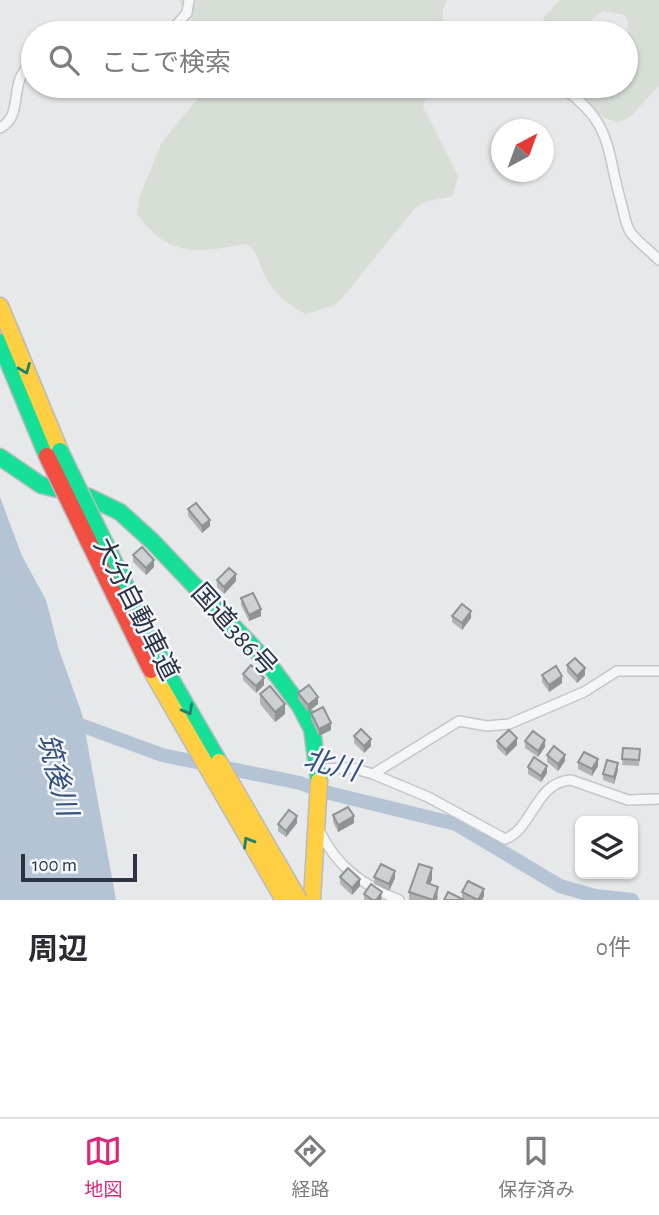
<!DOCTYPE html>
<html lang="ja">
<head>
<meta charset="utf-8">
<style>
	body { margin:0; font-family:"Alegreya Sans","Noto Sans JP",sans-serif; background:#f2f2f3; color:#2b2b33 }
	.controls { position:absolute; right:21px; bottom:21px; display:grid; overflow:hidden; border-radius:10px; box-shadow:0 2px 5px #0004 }
	.controls button { width:63px; height:63px; display:grid; place-items:center; padding:0; border:0; border-bottom:2px solid #e1e1e2; background:#fff; color:#2b2b33; font:35px sans-serif }
	.compass { position:absolute; left:491px; top:119px; width:63px; height:63px; border-radius:50%; background:#fff; box-shadow:0 2px 5px #0004; rotate:41deg }
	.scale { position:absolute; left:21px; bottom:18px; width:116px; box-sizing:border-box; padding-left:7px; border:4px solid #2b3445; border-top:0; font-size:19px; line-height:24px; white-space:nowrap; color:#2b3445; -webkit-text-stroke:5px #f4f6f9; paint-order:stroke }
	.list { margin:0; padding:0; list-style:none }
	h2 { display:flex; justify-content:space-between; align-items:center; height:91px; margin:0; padding:0 28px; font-size:30px }
	h2 small { font-size:23px; font-weight:400; color:#7c7c81 }
	.icon { flex:none; width:38px; height:38px; fill:none; stroke:currentColor; stroke-width:2; stroke-linecap:round; stroke-linejoin:round }
	.map { position:relative; flex:none; width:659px; height:900px; overflow:hidden }
	.search { position:absolute; background:#fff; box-shadow:0 2px 5px #0004; left:21px; right:21px; top:21px; height:77px; display:flex; align-items:center; gap:18px; box-sizing:border-box; padding:0 24px; border-radius:38px; color:#7c7c81; font-size:26px }
	.sheet { height:217px; background:#fff }
	nav { display:flex; justify-content:space-around; align-items:center; box-sizing:border-box; height:98px; border-top:2px solid #e1e1e2; background:#fff; font-size:19px; color:#7c7c81 }
	nav a { display:grid; justify-items:center; gap:4px }
	nav .on { color:#db2777 }
	.map>svg:first-child { display:block }
	.green { fill:#d6ded6 }
	.water { fill:#b4c4d5 }
	.lines { fill:none; stroke-linecap:round; stroke-linejoin:round }
	.river { stroke:#b4c4d5; stroke-width:14 }
	.street-casing { stroke:#c4c6c8; stroke-width:12 }
	.fast-casing { stroke:#b8bbbf; stroke-width:19 }
	.slow-casing { stroke:#b8bbbf; stroke-width:19 }
	.street { stroke:#f5f6f7; stroke-width:9 }
	.fast { stroke:#16e098; stroke-width:16 }
	.slow { stroke:#ffcf43; stroke-width:16 }
	.fast-bridge-casing { stroke:#b8bbbf; stroke-width:19; stroke-linecap:butt }
	.slow-bridge-casing { stroke:#b8bbbf; stroke-width:19; stroke-linecap:butt }
	.jam-bridge-casing { stroke:#b8bbbf; stroke-width:19; stroke-linecap:butt }
	.fast-bridge { stroke:#16e098; stroke-width:16 }
	.slow-bridge { stroke:#ffcf43; stroke-width:16 }
	.jam-bridge { stroke:#f24e42; stroke-width:16 }
	.wall { fill:#b1b3b5 }
	.shaded-wall { fill:#909294 }
	.building { fill:#ced0d3; stroke:#909294; stroke-width:2 }
	.oneway { stroke:#22816a }
	.labels { text-anchor:middle; dominant-baseline:central; stroke-width:5; stroke-linejoin:round; paint-order:stroke }
	.street-label { font-size:26px; fill:#2b3445; stroke:#f4f6f9 }
	.water-label { font-size:28px; font-style:italic; fill:#34527a; stroke:#f4f6f9 }
</style>
</head>
<body>
<div class="map">
<svg width="659" height="900" viewBox="0 0 659 900">
	<rect width="100%" height="100%" fill="#e6e8ea"/>
	<g class="green">
		<path d="M 179,0 L 447,0 L 443,10 L 443,33 L 204,33 L 182,7 Z"/>
		<path d="M 560,0 L 659,0 L 659,86 L 630,117 L 619,122 L 604,118 L 583,101 L 593,86 L 626,86 L 628,21 L 625,15 L 603,11 L 574,33 L 540,33 L 544,17 Z"/>
		<path d="M 208,86 L 449,86 L 428,92 L 423,107 L 458,176 L 453,196 L 424,202 L 415,208 L 344,296 L 335,305 L 306,314 C 290,306 273,293 265,276 C 258,264 259,250 245,244 C 196,253 170,258 137,214 L 139,198 L 162,142 Z"/>
	</g>
	<path class="water" d="M 0,497 L 22,556 L 46,600 L 59,650 L 82,714 L 116,900 L 0,900 Z"/>
	<g class="lines">
		<path class="river" d="M 67,720 L 162,755 L 300,783 L 325,792 L 456,824 L 560,886 L 595,896 L 632,900"/>
		<defs>
			<g id="street">
				<path d="M 169,33 L 187,13 L 189,0"/>
				<path d="M 564,89 C 613,123 606,150 621,202 C 624,212 625,225 631,233 C 639,243 650,251 659,260"/>
				<path d="M 0,128 C 26,114 6,80 33,63"/>
				<path d="M 320,769 L 352,768 L 373,774 L 428,797 L 505,839 C 533,829 535,782 571,780 L 628,800 L 659,799"/>
				<path d="M 373,774 L 459,721 L 487,726 L 509,724 L 584,692 L 617,671 L 659,671"/>
				<path d="M 319,830 C 337,867 361,884 399,900"/>
			</g>
			<g id="fast">
				<path d="M 0,342 L 47,456"/>
				<path d="M 0,457 L 41,485 L 89,497 L 120,512 L 152,541 L 268,663 L 300,706 L 312,729 L 319,781"/>
			</g>
			<g id="slow">
				<path d="M 0,306 L 60,451"/>
				<path d="M 312,900 L 319,781"/>
			</g>
		</defs>
		<use href="#street" class="street-casing"/>
		<use href="#fast" class="fast-casing"/>
		<use href="#slow" class="slow-casing"/>
		<use href="#street" class="street"/>
		<use href="#fast" class="fast"/>
		<use href="#slow" class="slow"/>
		<defs>
			<path id="fast-bridge" d="M 60,451 L 172,681 L 219,762"/>
			<g id="slow-bridge">
				<path d="M 151,670 L 284,900"/>
				<path d="M 219,762 L 299,900"/>
			</g>
			<path id="jam-bridge" d="M 47,456 L 151,670"/>
		</defs>
		<use href="#fast-bridge" class="fast-bridge-casing"/>
		<use href="#slow-bridge" class="slow-bridge-casing"/>
		<use href="#jam-bridge" class="jam-bridge-casing"/>
		<use href="#fast-bridge" class="fast-bridge"/>
		<use href="#slow-bridge" class="slow-bridge"/>
		<use href="#jam-bridge" class="jam-bridge"/>
	</g>
	<g class="wall">
		<path d="M 188,509 L 210,526 L 202,533 L 188,516 Z"/>
		<path d="M 133,555 L 154,567 L 146,575 L 133,562 Z"/>
		<path d="M 217,580 L 236,581 L 224,594 L 217,587 Z"/>
		<path d="M 241,598 L 261,616 L 249,621 L 241,605 Z"/>
		<path d="M 452,616 L 471,618 L 462,630 L 452,622 Z"/>
		<path d="M 567,665 L 585,675 L 577,683 L 567,672 Z"/>
		<path d="M 243,674 L 264,685 L 256,693 L 243,680 Z"/>
		<path d="M 542,675 L 562,683 L 549,692 L 542,682 Z"/>
		<path d="M 298,693 L 318,704 L 308,712 L 298,699 Z"/>
		<path d="M 260,694 L 285,714 L 275,722 L 260,704 Z"/>
		<path d="M 311,713 L 331,730 L 319,736 L 311,720 Z"/>
		<path d="M 354,736 L 371,746 L 364,753 L 354,743 Z"/>
		<path d="M 497,741 L 517,745 L 506,756 L 497,748 Z"/>
		<path d="M 525,741 L 545,747 L 538,757 L 525,748 Z"/>
		<path d="M 623,748 L 640,749 L 639,766 L 622,765 Z"/>
		<path d="M 547,755 L 565,761 L 558,771 L 547,762 Z"/>
		<path d="M 578,762 L 598,766 L 592,776 L 578,769 Z"/>
		<path d="M 528,767 L 547,773 L 541,782 L 528,774 Z"/>
		<path d="M 618,770 L 614,784 L 603,780 L 603,774 Z"/>
		<path d="M 333,815 L 354,823 L 338,832 L 333,822 Z"/>
		<path d="M 297,823 L 286,837 L 278,831 L 278,824 Z"/>
		<path d="M 340,877 L 360,886 L 352,895 L 340,884 Z"/>
		<path d="M 374,877 L 395,878 L 389,891 L 374,884 Z"/>
		<path d="M 432,879 L 430,884 L 438,897 L 437,900 L 409,900 L 409,892 Z"/>
		<path d="M 462,892 L 484,896 L 482,900 L 464,900 L 462,899 Z"/>
		<path d="M 364,894 L 382,899 L 381,900 L 364,900 Z"/>
	</g>
	<g class="shaded-wall">
		<path d="M 210,520 L 210,526 L 202,533 L 202,526 Z"/>
		<path d="M 154,560 L 154,567 L 146,575 L 146,568 Z"/>
		<path d="M 236,574 L 236,581 L 224,594 L 224,587 Z"/>
		<path d="M 261,609 L 261,616 L 249,621 L 249,615 Z"/>
		<path d="M 471,611 L 471,618 L 462,630 L 462,623 Z"/>
		<path d="M 585,668 L 585,675 L 577,683 L 577,676 Z"/>
		<path d="M 562,676 L 562,683 L 549,692 L 549,685 Z"/>
		<path d="M 264,678 L 264,685 L 256,693 L 256,686 Z"/>
		<path d="M 318,697 L 318,704 L 308,712 L 308,705 Z"/>
		<path d="M 285,704 L 285,714 L 275,722 L 275,712 Z"/>
		<path d="M 331,723 L 331,730 L 319,736 L 319,729 Z"/>
		<path d="M 517,738 L 517,745 L 506,756 L 506,750 Z"/>
		<path d="M 371,739 L 371,746 L 364,753 L 364,746 Z"/>
		<path d="M 545,740 L 545,747 L 538,757 L 538,751 Z"/>
		<path d="M 565,755 L 565,761 L 558,771 L 558,764 Z"/>
		<path d="M 598,759 L 598,766 L 592,776 L 592,769 Z"/>
		<path d="M 618,763 L 618,770 L 614,784 L 614,777 Z"/>
		<path d="M 547,766 L 547,773 L 541,782 L 541,776 Z"/>
		<path d="M 297,816 L 297,823 L 286,837 L 286,831 Z"/>
		<path d="M 354,816 L 354,823 L 338,832 L 338,825 Z"/>
		<path d="M 432,868 L 432,879 L 427,893 L 427,883 Z"/>
		<path d="M 395,871 L 395,878 L 389,891 L 389,884 Z"/>
		<path d="M 360,879 L 360,886 L 352,895 L 352,888 Z"/>
		<path d="M 438,887 L 437,900 L 433,900 Z"/>
		<path d="M 484,889 L 484,896 L 482,900 L 478,900 Z"/>
		<path d="M 382,892 L 381,900 L 376,900 Z"/>
	</g>
	<g class="building">
		<path d="M 196,503 L 210,520 L 202,526 L 188,509 Z"/>
		<path d="M 142,547 L 154,560 L 146,568 L 133,555 Z"/>
		<path d="M 229,568 L 236,574 L 224,587 L 217,580 Z"/>
		<path d="M 253,593 L 261,609 L 249,615 L 241,598 Z"/>
		<path d="M 462,604 L 471,611 L 462,623 L 452,616 Z"/>
		<path d="M 575,658 L 585,668 L 577,676 L 567,665 Z"/>
		<path d="M 251,665 L 264,678 L 256,686 L 243,674 Z"/>
		<path d="M 556,666 L 562,676 L 549,685 L 542,675 Z"/>
		<path d="M 309,685 L 318,697 L 308,705 L 298,693 Z"/>
		<path d="M 270,686 L 285,704 L 275,712 L 260,694 Z"/>
		<path d="M 323,707 L 331,723 L 319,729 L 311,713 Z"/>
		<path d="M 361,729 L 371,739 L 364,746 L 354,736 Z"/>
		<path d="M 509,730 L 517,738 L 506,750 L 497,741 Z"/>
		<path d="M 533,731 L 545,740 L 538,751 L 525,741 Z"/>
		<path d="M 554,746 L 565,755 L 558,764 L 547,755 Z"/>
		<path d="M 623,748 L 640,749 L 639,760 L 622,759 Z"/>
		<path d="M 584,752 L 598,759 L 592,769 L 578,762 Z"/>
		<path d="M 534,757 L 547,766 L 541,776 L 528,767 Z"/>
		<path d="M 607,760 L 618,763 L 614,777 L 603,774 Z"/>
		<path d="M 348,807 L 354,816 L 338,825 L 333,815 Z"/>
		<path d="M 289,810 L 297,816 L 286,831 L 278,824 Z"/>
		<path d="M 381,864 L 395,871 L 389,884 L 374,877 Z"/>
		<path d="M 419,864 L 432,868 L 427,883 L 438,887 L 433,900 L 409,892 Z"/>
		<path d="M 348,868 L 360,879 L 352,888 L 340,877 Z"/>
		<path d="M 468,881 L 484,889 L 478,900 L 462,892 Z"/>
		<path d="M 371,884 L 382,892 L 376,900 L 373,900 L 364,894 Z"/>
		<path d="M 448,892 L 464,900 L 444,900 Z"/>
	</g>
	<defs><path id="oneway-chevron" d="M-2-3.5L2.5 0L-2 3.5" fill="none" stroke-width="1.6" stroke-linecap="round" stroke-linejoin="round" transform="scale(1.75)"/></defs>
	<g class="oneway">
		<use href="#oneway-chevron" transform="translate(25 369) rotate(68)"/>
		<use href="#oneway-chevron" transform="translate(188 710) rotate(61)"/>
		<use href="#oneway-chevron" transform="translate(248 842) rotate(-121)"/>
	</g>
	<g class="labels">
		<g class="street-label">
			<text transform="translate(136 609) rotate(63)">大分自動車道</text>
			<text transform="translate(234 630) rotate(48)">国道386号</text>
		</g>
		<g class="water-label">
			<text transform="translate(331 766) rotate(14)">北川</text>
			<text transform="translate(56 775) rotate(75)">筑後川</text>
		</g>
	</g>
</svg>
<div class="controls">
<button><svg class="icon" aria-label="layers" viewBox="0 0 24 24"><path d="M12 4l9 5-9 5-9-5zM3 14l9 5 9-5"/></svg></button>
</div>
<svg class="compass" viewBox="-18 -18 36 36"><path d="M0-13l5 13h-10z" fill="#e53935"/><path d="M0 13l5-13h-10z" fill="#7c7c81"/></svg>
<div class="scale">100 m</div>
<div class="search"><svg class="icon" aria-label="search" viewBox="0 0 24 24"><circle cx="10" cy="10" r="6"/><path d="M15 15l6 6"/></svg>ここで検索</div>
</div>
<section class="sheet">
<h2>周辺<small>0件</small></h2>
<ul class="list">
</ul>
</section>
<nav>
<a class="on"><svg class="icon" aria-label="map" viewBox="0 0 24 24"><path d="M3 6l6-2 6 2 6-2v14l-6 2-6-2-6 2zM9 4v14M15 6v14"/></svg>地図</a>
<a><svg class="icon" aria-label="directions" viewBox="0 0 24 24"><path d="M12 3l9 9-9 9-9-9zM9 14v-3h6M13 9l2 2-2 2"/></svg>経路</a>
<a><svg class="icon" aria-label="saved" viewBox="0 0 24 24"><path d="M7 4h10v16l-5-4-5 4z"/></svg>保存済み</a>
</nav>
</body>
</html>
